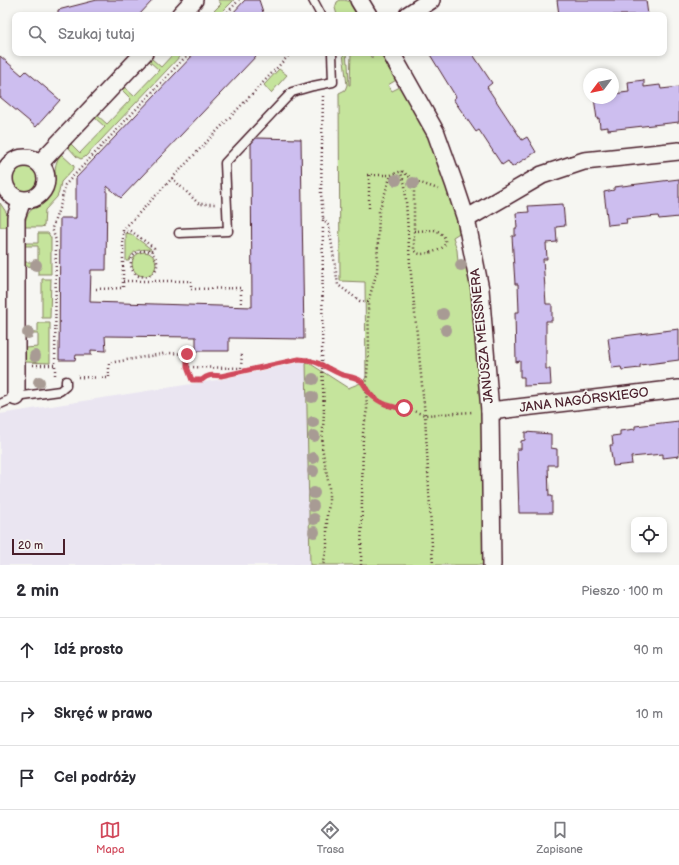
<!DOCTYPE html>
<html lang="pl">
<head>
<meta charset="utf-8">
<style>
	body { margin:0; font-family:"Balsamiq Sans",sans-serif; background:#f2f2f3; color:#2b2b33 }
	.controls { position:absolute; right:12px; bottom:12px; display:grid; overflow:hidden; border-radius:8px; box-shadow:0 2px 6px #0003 }
	.controls button { width:36px; height:36px; display:grid; place-items:center; padding:0; border:0; border-bottom:1px solid #e1e1e2; background:#fff; color:#2b2b33; font:20px sans-serif }
	.compass { position:absolute; left:583px; top:68px; width:36px; height:36px; border-radius:50%; background:#fff; box-shadow:0 2px 6px #0003; rotate:238deg }
	.scale { position:absolute; left:12px; bottom:10px; width:53px; box-sizing:border-box; padding-left:4px; border:2px solid #4a1f2b; border-top:0; font-size:11px; line-height:14px; white-space:nowrap; color:#4a1f2b; -webkit-text-stroke:3px #f6f6f2; paint-order:stroke }
	.stop { position:absolute; width:12px; height:12px; margin:-9px; border:3px solid #d1495b; border-radius:50%; background:#fff }
	.stop.end { background:#d1495b; border-color:#fff; box-shadow:0 1px 4px #0008 }
	.list { margin:0; padding:0; list-style:none }
	h2 { display:flex; justify-content:space-between; align-items:center; height:52px; margin:0; padding:0 16px; font-size:17px }
	h2 small { font-size:13px; font-weight:400; color:#7c7c81 }
	.list li { display:grid; grid-template-columns:26px 1fr auto; gap:12px; align-items:center; box-sizing:border-box; height:64px; padding:0 16px; border-top:1px solid #e1e1e2 }
	.list b { display:block; font-size:15px; white-space:nowrap }
	.list em { font-size:13px; font-style:normal; color:#7c7c81 }
	.icon { flex:none; width:22px; height:22px; fill:none; stroke:currentColor; stroke-width:2; stroke-linecap:round; stroke-linejoin:round }
	.map { position:relative; flex:none; width:679px; height:565px; overflow:hidden }
	.search { position:absolute; background:#fff; box-shadow:0 2px 6px #0003; left:12px; right:12px; top:12px; height:44px; display:flex; align-items:center; gap:10px; box-sizing:border-box; padding:0 14px; border-radius:8px; color:#7c7c81; font-size:15px }
	.sheet { height:244px; background:#fff }
	nav { display:flex; justify-content:space-around; align-items:center; box-sizing:border-box; height:56px; border-top:1px solid #e1e1e2; background:#fff; font-size:11px; color:#7c7c81 }
	nav a { display:grid; justify-items:center; gap:2px }
	nav .on { color:#d1495b }
	.map>svg:first-child { display:block }
	.built { fill:#eae5f1 }
	.green { fill:#c5e49c; stroke:#888264 }
	.building { fill:#cdbeef; stroke:#4a1f2b }
	.lines { fill:none; stroke-linecap:round; stroke-linejoin:round }
	.service-casing { stroke:#4a1f2b; stroke-width:11 }
	.minor-casing { stroke:#4a1f2b; stroke-width:20 }
	.path { stroke:#4a1f2b; stroke-width:2.5; stroke-dasharray:1 3; stroke-linecap:butt }
	.service { stroke:#f6f6f2; stroke-width:8 }
	.minor { stroke:#f6f6f2; stroke-width:17 }
	.tree { fill:#a89b94 }
	.route { stroke:#d1495b; stroke-width:5 }
	.labels { text-anchor:middle; dominant-baseline:central; stroke-width:3.5; stroke-linejoin:round; paint-order:stroke }
	.street-label { font-size:13px; fill:#4a1f2b; stroke:#f6f6f2 }
</style>
</head>
<body>
<div class="map">
<svg width="679" height="565" viewBox="0 0 679 565">
	<rect width="100%" height="100%" fill="#f6f6f2"/>
	<filter id="ink" filterUnits="userSpaceOnUse"><feTurbulence type="fractalNoise" baseFrequency=".025" numOctaves="2"/><feDisplacementMap in="SourceGraphic" scale="8" xChannelSelector="R" yChannelSelector="G"/><feConvolveMatrix kernelMatrix="1 2 1 2 8 2 1 2 1" color-interpolation-filters="sRGB"/></filter>
	<g filter="url(#ink)">
		<path class="built" d="M 306,361 L 310,565 L 0,565 L 0,414 L 217,380 Z"/>
		<g class="green">
			<path d="M 218,0 L 234,0 L 219,15 L 210,15 L 221,4 Z"/>
			<path d="M 340,0 C 353,0 353,4 360,15 L 337,15 L 335,8 L 337,2 Z"/>
			<path d="M 174,53 L 183,53 L 85,157 L 81,159 L 77,157 L 68,147 L 71,144 L 80,153 L 105,127 L 95,118 L 97,115 L 107,124 L 131,99 L 122,90 L 124,87 L 134,96 L 159,70 L 149,61 L 151,58 L 161,67 Z"/>
			<path d="M 343,53 L 346,53 L 347,63 L 348,63 L 349,85 L 350,85 L 351,53 L 369,53 L 372,59 L 372,53 L 383,53 L 398,79 L 388,85 L 392,91 L 402,86 L 428,136 L 439,161 L 461,232 L 453,237 L 457,250 L 458,262 L 468,260 C 483,361 483,463 485,565 L 310,565 L 306,361 L 348,388 L 363,382 L 366,377 L 365,282 L 340,281 L 339,93 L 345,90 L 347,85 Z"/>
			<path d="M 279,69 L 287,75 L 271,93 L 264,85 Z"/>
			<path d="M 61,154 L 74,166 L 74,168 L 61,182 L 59,192 L 57,197 L 45,210 L 44,226 L 41,227 L 25,227 C 25,206 39,209 49,195 C 59,182 50,168 61,154 Z"/>
			<circle cx="25" cy="179" r="13"/>
			<path d="M 0,203 L 8,215 L 8,227 L 0,227 Z"/>
			<path d="M 38,233 L 48,233 L 51,238 L 51,274 L 38,274 L 38,267 L 25,266 L 25,262 L 38,262 L 38,246 L 25,246 L 26,243 L 38,243 Z"/>
			<path d="M 126,233 L 131,234 L 151,249 C 141,250 133,248 129,261 L 126,261 Z"/>
			<circle cx="144" cy="264" r="12"/>
			<path d="M 42,279 L 51,279 L 50,318 L 42,318 Z"/>
			<path d="M 38,323 L 50,323 L 50,363 L 25,362 L 25,348 L 38,347 L 38,334 L 25,334 L 25,332 L 38,332 Z"/>
		</g>
		<g class="building">
			<path d="M 97,0 L 153,0 L 139,15 L 58,15 L 58,10 Z"/>
			<path d="M 245,0 L 259,0 L 264,15 L 231,15 Z"/>
			<path d="M 557,0 L 646,0 L 648,15 L 559,15 Z"/>
			<path d="M 195,53 L 259,53 L 121,198 L 107,186 L 106,270 L 91,270 L 90,302 L 252,307 L 251,144 L 256,138 L 301,139 L 304,339 L 229,338 L 229,351 L 196,351 L 196,337 L 105,336 L 106,351 L 91,350 L 91,355 L 76,355 L 75,360 L 59,360 L 60,218 L 76,218 L 76,178 Z"/>
			<path d="M 429,53 L 472,53 L 492,83 L 487,87 L 522,140 L 527,137 L 536,152 L 512,167 L 508,161 L 502,165 L 479,130 L 476,132 L 453,99 L 456,97 Z"/>
			<path d="M 0,56 L 22,75 L 26,71 L 60,100 L 36,127 L 0,97 Z"/>
			<path d="M 644,80 L 644,87 L 660,85 L 661,89 L 679,87 L 679,122 L 608,130 L 608,127 L 600,128 L 599,118 L 597,119 L 594,98 L 613,98 L 613,94 L 629,92 L 628,82 Z"/>
			<path d="M 679,179 L 679,217 L 659,219 L 658,216 L 626,219 L 627,223 L 608,225 L 604,192 L 614,190 L 614,187 Z"/>
			<path d="M 563,204 L 565,226 L 556,227 L 557,242 L 546,243 L 547,259 L 543,259 L 546,304 L 552,304 L 552,321 L 546,321 L 546,369 L 550,369 L 551,385 L 524,386 L 524,377 L 520,377 L 520,361 L 516,362 L 515,312 L 519,312 L 518,284 L 515,284 L 512,236 L 515,236 L 515,228 L 517,228 L 516,213 L 529,212 L 528,206 Z"/>
			<path d="M 679,329 L 679,360 L 640,365 L 640,368 L 622,370 L 621,367 L 612,368 L 608,338 Z"/>
			<path d="M 679,421 L 679,456 L 663,458 L 663,454 L 631,457 L 632,464 L 613,466 L 610,445 L 613,445 L 612,436 L 620,435 L 620,431 L 635,429 L 635,426 Z"/>
			<path d="M 525,432 L 551,434 L 551,448 L 557,449 L 557,465 L 548,465 L 549,496 L 552,496 L 552,513 L 519,513 L 517,449 L 521,449 L 521,441 L 525,440 Z"/>
		</g>
		<g class="lines">
			<defs>
				<g id="service">
					<path d="M 313,0 L 321,15"/>
					<path d="M 0,188 L 6,188"/>
					<path d="M 179,233 L 228,231 L 225,163 L 292,92 L 313,86 L 333,82 L 332,53"/>
					<path d="M 0,404 L 16,397 L 60,391 L 66,386 L 66,381"/>
				</g>
				<g id="minor">
					<path d="M 359,0 L 368,15"/>
					<path d="M 180,15 L 194,0"/>
					<path d="M 408,15 L 431,0"/>
					<path d="M 391,53 L 436,133 L 455,186 L 466,219 L 480,289 L 490,411 L 492,565"/>
					<circle cx="25" cy="179" r="21"/>
					<path d="M 40,163 L 144,53"/>
					<path d="M 466,219 L 542,175 L 584,161 L 679,151"/>
					<path d="M 16,397 L 16,217 L 22,200"/>
					<path d="M 490,411 L 679,389"/>
				</g>
			</defs>
			<use href="#service" class="service-casing"/>
			<use href="#minor" class="minor-casing"/>
			<g class="path">
				<path d="M 225,15 L 239,0"/>
				<path d="M 323,96 L 321,193 L 323,218 L 322,364 L 340,374 L 355,378 L 362,382 L 372,395 L 389,407 L 396,408 L 404,408 L 425,415 L 473,412"/>
				<path d="M 402,171 L 401,173 L 405,185 L 410,264 L 425,415 L 433,565"/>
				<path d="M 367,175 L 391,175 L 402,171 L 415,181 L 438,189"/>
				<path d="M 369,175 L 369,208"/>
				<path d="M 172,178 L 199,204 L 215,204"/>
				<path d="M 323,218 L 329,226 L 338,285 L 360,301 L 368,302 L 377,272 L 379,211 L 391,175"/>
				<path d="M 414,231 C 421,231 428,230 434,230 C 441,231 449,240 443,247 C 439,251 426,254 421,254 C 418,254 416,252 414,249 L 414,184 L 415,181"/>
				<path d="M 123,233 L 131,231 L 154,248 L 151,252 C 135,246 124,262 136,275 C 153,282 165,264 151,252"/>
				<path d="M 123,281 L 191,281 L 191,289 L 241,288 L 241,304"/>
				<path d="M 96,289 L 123,288 L 123,230 L 291,53"/>
				<path d="M 33,365 L 55,365"/>
				<path d="M 187,367 L 192,380 L 202,380 C 208,374 213,375 221,376 L 299,359 L 309,359 L 322,364 L 324,411 L 322,447 L 329,486 L 329,505 L 327,514 L 327,547 L 323,565"/>
				<path d="M 55,375 L 56,241 L 52,228 L 61,203 L 65,185 L 189,53"/>
				<path d="M 78,377 L 109,378 L 109,363 L 168,353 L 187,354 L 187,367 L 241,368 L 242,352"/>
				<path d="M 361,565 L 363,433 L 367,409 L 366,388 L 369,348 L 368,302"/>
			</g>
			<use href="#service" class="service"/>
			<use href="#minor" class="minor"/>
		</g>
		<g class="tree">
			<circle cx="396" cy="180" r="6"/>
			<circle cx="413" cy="183" r="6"/>
			<circle cx="36" cy="265" r="6"/>
			<circle cx="461" cy="265" r="6"/>
			<circle cx="443" cy="314" r="6"/>
			<circle cx="446" cy="330" r="6"/>
			<circle cx="28" cy="333" r="6"/>
			<circle cx="35" cy="356" r="6"/>
			<circle cx="313" cy="379" r="6"/>
			<circle cx="39" cy="382" r="6"/>
			<circle cx="312" cy="397" r="6"/>
			<circle cx="313" cy="422" r="6"/>
			<circle cx="314" cy="436" r="6"/>
			<circle cx="313" cy="458" r="6"/>
			<circle cx="313" cy="471" r="6"/>
			<circle cx="314" cy="493" r="6"/>
			<circle cx="313" cy="506" r="6"/>
			<circle cx="314" cy="519" r="6"/>
			<circle cx="314" cy="532" r="6"/>
		</g>
	</g>
	<g class="lines" filter="url(#ink)">
		<path class="route" d="M 187,354 L 187,367 L 192,380 L 202,380 C 208,374 213,375 221,376 L 299,359 C 318,360 324,367 340,374 C 347,377 354,376 361,381 C 364,384 367,390 370,394 C 379,403 392,408 404,408"/>
	</g>
	<g class="labels">
		<g class="street-label">
			<text transform="translate(482 336) rotate(-96)">JANUSZA MEISSNERA</text>
			<text transform="translate(584 400) rotate(-7)">JANA NAGÓRSKIEGO</text>
		</g>
	</g>
</svg>
<div class="controls">
<button><svg class="icon" aria-label="locate" viewBox="0 0 24 24"><circle cx="12" cy="12" r="6"/><path d="M12 2v4M12 18v4M2 12h4M18 12h4"/></svg></button>
</div>
<svg class="compass" viewBox="-18 -18 36 36"><path d="M0-13l5 13h-10z" fill="#e53935"/><path d="M0 13l5-13h-10z" fill="#7c7c81"/></svg>
<div class="scale">20 m</div>
<div class="stop" style="left:404px;top:408px"></div>
<div class="stop end" style="left:187px;top:354px"></div>
<div class="search"><svg class="icon" aria-label="search" viewBox="0 0 24 24"><circle cx="10" cy="10" r="6"/><path d="M15 15l6 6"/></svg>Szukaj tutaj</div>
</div>
<section class="sheet">
<h2>2 min<small>Pieszo · 100 m</small></h2>
<ul class="list">
<li><svg class="icon" aria-label="ahead" viewBox="0 0 24 24"><path d="M12 20V5M6 11l6-6 6 6"/></svg><div><b>Idź prosto</b></div><em>90 m</em></li>
<li><svg class="icon" aria-label="right" viewBox="0 0 24 24"><path d="M7 20v-9h11M14 6l5 5-5 5"/></svg><div><b>Skręć w prawo</b></div><em>10 m</em></li>
<li><svg class="icon" aria-label="arrive" viewBox="0 0 24 24"><path d="M6 21V4h12l-3 4 3 4H6"/></svg><div><b>Cel podróży</b></div></li>
</ul>
</section>
<nav>
<a class="on"><svg class="icon" aria-label="map" viewBox="0 0 24 24"><path d="M3 6l6-2 6 2 6-2v14l-6 2-6-2-6 2zM9 4v14M15 6v14"/></svg>Mapa</a>
<a><svg class="icon" aria-label="directions" viewBox="0 0 24 24"><path d="M12 3l9 9-9 9-9-9zM9 14v-3h6M13 9l2 2-2 2"/></svg>Trasa</a>
<a><svg class="icon" aria-label="saved" viewBox="0 0 24 24"><path d="M7 4h10v16l-5-4-5 4z"/></svg>Zapisane</a>
</nav>
</body>
</html>
